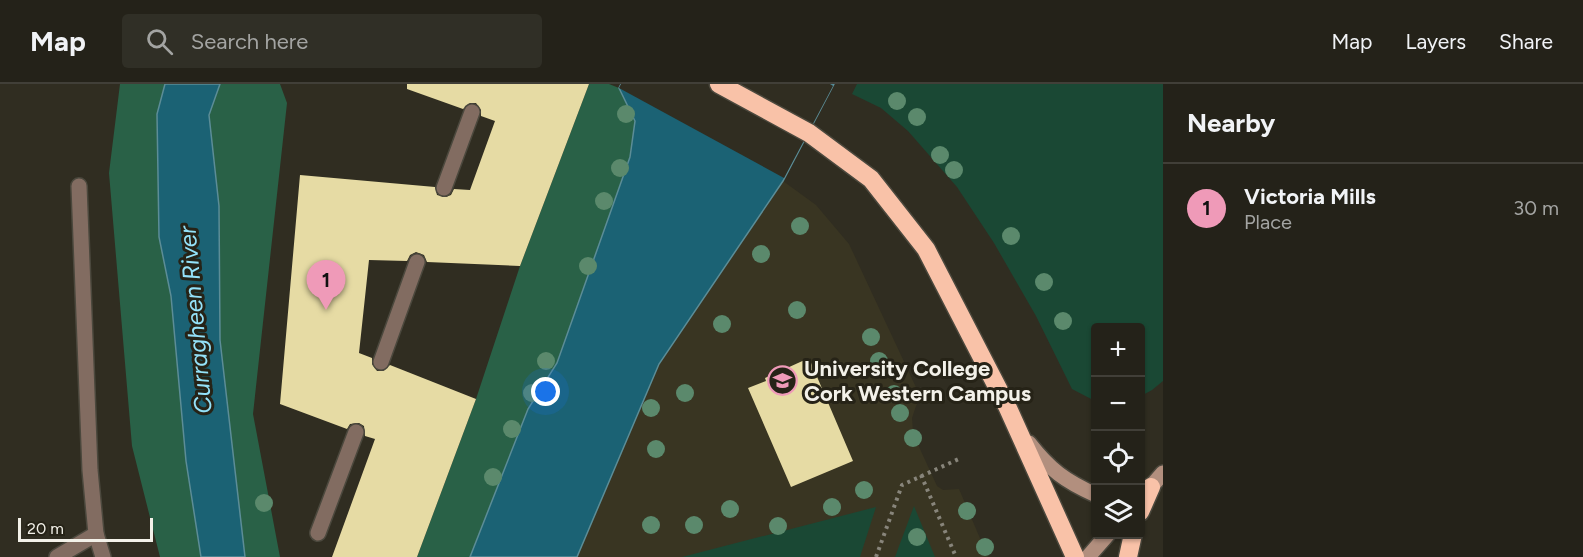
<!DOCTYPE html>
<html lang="en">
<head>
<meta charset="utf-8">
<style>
	body { margin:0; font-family:Figtree,sans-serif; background:#302f26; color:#f1f3f6 }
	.controls { position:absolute; right:18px; bottom:18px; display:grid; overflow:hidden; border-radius:6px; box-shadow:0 2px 4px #0004 }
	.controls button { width:54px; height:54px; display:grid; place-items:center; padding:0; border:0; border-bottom:2px solid #413f38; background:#242219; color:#f1f3f6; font:30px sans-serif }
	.scale { position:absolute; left:18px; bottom:15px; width:135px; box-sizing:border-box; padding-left:6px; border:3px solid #f3f1e9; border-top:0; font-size:16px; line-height:21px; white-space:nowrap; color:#f3f1e9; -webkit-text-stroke:4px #262317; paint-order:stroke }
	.you { position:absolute; left:546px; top:308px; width:21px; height:21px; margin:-15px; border:4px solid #fff; border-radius:50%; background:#1a73e8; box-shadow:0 0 0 9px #1a73e833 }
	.badge { display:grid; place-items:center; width:39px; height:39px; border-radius:50%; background:#ef9ab8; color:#111; font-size:20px; font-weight:700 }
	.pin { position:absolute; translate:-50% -50px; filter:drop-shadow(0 2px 3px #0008) }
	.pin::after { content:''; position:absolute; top:32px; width:21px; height:18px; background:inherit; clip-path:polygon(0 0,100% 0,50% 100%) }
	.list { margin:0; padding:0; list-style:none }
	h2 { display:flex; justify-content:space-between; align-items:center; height:78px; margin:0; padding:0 24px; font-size:26px }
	h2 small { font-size:20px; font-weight:400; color:#a3a4a2 }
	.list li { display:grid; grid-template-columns:39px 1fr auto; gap:18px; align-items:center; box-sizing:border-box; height:90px; padding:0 24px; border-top:2px solid #413f38 }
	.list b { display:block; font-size:22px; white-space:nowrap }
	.list p { margin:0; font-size:20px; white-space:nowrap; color:#a3a4a2 }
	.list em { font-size:20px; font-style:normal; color:#a3a4a2 }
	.icon { flex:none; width:33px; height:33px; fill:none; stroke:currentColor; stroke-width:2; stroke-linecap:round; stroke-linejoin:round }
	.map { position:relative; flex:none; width:1163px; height:473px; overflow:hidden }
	header { display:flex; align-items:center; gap:36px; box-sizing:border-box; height:84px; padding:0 30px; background:#242219; border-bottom:2px solid #413f38 }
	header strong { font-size:28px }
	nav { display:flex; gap:33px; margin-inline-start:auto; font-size:21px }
	.search { width:420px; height:54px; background:#302f26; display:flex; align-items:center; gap:15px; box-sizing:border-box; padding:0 21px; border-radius:6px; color:#a3a4a2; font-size:22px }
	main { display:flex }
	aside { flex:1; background:#242219 }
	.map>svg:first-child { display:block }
	.built { fill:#393522 }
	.green { fill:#1a4834 }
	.forest { fill:#296147 }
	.water { fill:#1b6274; stroke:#5c8d97; stroke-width:1.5 }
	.pier { fill:#302d21 }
	.building { fill:#e6dba4 }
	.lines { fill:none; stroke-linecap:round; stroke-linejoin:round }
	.lane-casing { stroke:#4b483d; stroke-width:18 }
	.secondary-casing { stroke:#4b483d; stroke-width:18 }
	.highway-casing { stroke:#4b483d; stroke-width:21 }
	.path { stroke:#88857b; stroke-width:4; stroke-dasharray:3 4.5; stroke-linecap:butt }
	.lane { stroke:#826c61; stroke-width:15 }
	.secondary { stroke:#b28f7e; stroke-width:15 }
	.highway { stroke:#f9c2a8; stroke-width:18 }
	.tree { fill:#5b896c }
	.labels { text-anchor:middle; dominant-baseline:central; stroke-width:6; stroke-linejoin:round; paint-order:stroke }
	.poi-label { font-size:22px; font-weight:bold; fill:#f3f1e9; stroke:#262317; text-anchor:start }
	.water-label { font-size:24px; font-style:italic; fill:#94e2f9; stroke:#262317 }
</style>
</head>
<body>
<header>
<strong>Map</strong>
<div class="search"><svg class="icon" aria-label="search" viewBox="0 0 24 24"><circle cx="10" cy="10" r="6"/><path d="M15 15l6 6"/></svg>Search here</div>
<nav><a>Map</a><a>Layers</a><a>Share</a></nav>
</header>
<main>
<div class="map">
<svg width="1163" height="473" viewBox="0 0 1163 473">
	<rect width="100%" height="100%" fill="#302d21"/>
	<path class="built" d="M 783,97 L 816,121 L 849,160 L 921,314 L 916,322 L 912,334 L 913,347 L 920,365 L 937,402 L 943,406 L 959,405 L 988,473 L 577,473 L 659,280 Z"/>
	<g class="green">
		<path d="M 857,0 L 1163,0 L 1163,297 L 1152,306 L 1141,312 L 1140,243 L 1096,243 L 1095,317 L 1072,305 L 1036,232 L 994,159 L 957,103 L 908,47 L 881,24 L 852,10 Z"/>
		<path d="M 914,422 L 935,473 L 895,473 Z"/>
		<path d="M 876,423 L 860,473 L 682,473 Z"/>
	</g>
	<g class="forest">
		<path d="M 120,0 L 165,0 L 157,30 L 159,153 L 171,212 L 186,377 L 201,473 L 160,473 L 132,362 L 109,89 Z"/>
		<path d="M 220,0 L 280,0 L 287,19 L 253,330 L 280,473 L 245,473 L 220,256 L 219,122 L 209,31 Z"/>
		<path d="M 589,0 L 609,0 L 619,4 L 635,37 L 630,73 L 557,279 L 528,325 L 470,473 L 417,473 L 476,315 L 520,182 Z"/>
	</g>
	<g class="water">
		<path d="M 165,0 L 220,0 L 209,31 L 219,122 L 220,256 L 245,473 L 201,473 L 186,377 L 171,212 L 159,153 L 157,30 Z"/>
		<path d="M 621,0 L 834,0 L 783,97 L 659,280 L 577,473 L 470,473 L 528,325 L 557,279 L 630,73 L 635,37 L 619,4 Z"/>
	</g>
	<path class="pier" d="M 621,0 L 830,0 L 833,2 L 784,94 L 619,4 Z"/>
	<g class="building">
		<path d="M 407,0 L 589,0 L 520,182 L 427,178 L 424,171 L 416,168 L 410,171 L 407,177 L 369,176 L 359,269 L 372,274 L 372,280 L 377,287 L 383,287 L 390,281 L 476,315 L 417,473 L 332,473 L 375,355 L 365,352 L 364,342 L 359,339 L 350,340 L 347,345 L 280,320 L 300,91 L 435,103 L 437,111 L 446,113 L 451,111 L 454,105 L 470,106 L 495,37 L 481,32 L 481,26 L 476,19 L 470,19 L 463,25 L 407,5 Z"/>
		<path d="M 809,274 L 853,377 L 791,403 L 748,304 L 766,297 L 765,294 Z"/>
	</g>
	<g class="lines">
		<defs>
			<g id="lane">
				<path d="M 444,104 L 472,28"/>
				<path d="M 381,278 L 417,178"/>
				<path d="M 318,449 L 356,348"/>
				<path d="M 96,450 L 103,473"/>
				<path d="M 57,473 L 96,450 L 90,386 L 79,102"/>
			</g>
			<g id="secondary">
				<path d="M 1029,359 C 1050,386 1065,397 1096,411"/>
				<path d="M 1143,412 L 1163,389"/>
				<path d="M 1088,473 L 1108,450"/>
			</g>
			<g id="highway">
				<path d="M 719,0 L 809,49 L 871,95 L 926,165 L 1007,322 L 1075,473"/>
				<path d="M 1140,428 L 1151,403"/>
				<path d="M 1128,473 L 1133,450"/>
			</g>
		</defs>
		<use href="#lane" class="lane-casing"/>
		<use href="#secondary" class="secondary-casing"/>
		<use href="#highway" class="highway-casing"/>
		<g class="path">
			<path d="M 921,391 L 956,473"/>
			<path d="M 876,473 L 902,401 L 961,374"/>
		</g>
		<use href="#lane" class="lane"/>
		<use href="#secondary" class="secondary"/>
		<use href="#highway" class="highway"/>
	</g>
	<g class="tree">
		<circle cx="897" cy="17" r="9"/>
		<circle cx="626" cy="30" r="9"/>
		<circle cx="917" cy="33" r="9"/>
		<circle cx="940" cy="71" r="9"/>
		<circle cx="620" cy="84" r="9"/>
		<circle cx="954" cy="86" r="9"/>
		<circle cx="604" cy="117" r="9"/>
		<circle cx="800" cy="142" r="9"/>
		<circle cx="1011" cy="152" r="9"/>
		<circle cx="761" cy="170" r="9"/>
		<circle cx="588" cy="182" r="9"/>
		<circle cx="1044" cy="198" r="9"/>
		<circle cx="797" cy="226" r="9"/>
		<circle cx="1063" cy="237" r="9"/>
		<circle cx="722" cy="240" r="9"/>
		<circle cx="871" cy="253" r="9"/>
		<circle cx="546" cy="277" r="9"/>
		<circle cx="879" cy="277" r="9"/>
		<circle cx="532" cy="309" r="9"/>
		<circle cx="685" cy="309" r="9"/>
		<circle cx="894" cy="310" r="9"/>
		<circle cx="651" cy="324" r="9"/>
		<circle cx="900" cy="329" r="9"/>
		<circle cx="512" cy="345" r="9"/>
		<circle cx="913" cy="354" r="9"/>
		<circle cx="656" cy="365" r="9"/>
		<circle cx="493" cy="393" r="9"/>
		<circle cx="864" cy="406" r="9"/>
		<circle cx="264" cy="419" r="9"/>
		<circle cx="832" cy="423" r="9"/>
		<circle cx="730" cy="425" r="9"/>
		<circle cx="967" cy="427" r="9"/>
		<circle cx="651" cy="441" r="9"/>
		<circle cx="694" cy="441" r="9"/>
		<circle cx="778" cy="442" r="9"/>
		<circle cx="917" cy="453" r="9"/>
		<circle cx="985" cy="463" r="9"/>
	</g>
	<defs>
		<symbol id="university-ring" viewBox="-11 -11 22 22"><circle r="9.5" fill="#262317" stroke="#ef9ab8" stroke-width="1.5"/><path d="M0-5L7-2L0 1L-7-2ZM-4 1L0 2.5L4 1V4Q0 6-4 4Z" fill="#ef9ab8"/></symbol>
	</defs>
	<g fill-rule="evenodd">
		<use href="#university-ring" x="766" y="280" width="33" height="33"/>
	</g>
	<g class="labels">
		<g class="poi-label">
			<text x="804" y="284">University College<tspan x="804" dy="25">Cork Western Campus</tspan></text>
		</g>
		<g class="water-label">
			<text transform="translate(195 236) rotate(-95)">Curragheen River</text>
		</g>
	</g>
</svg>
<div class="controls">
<button>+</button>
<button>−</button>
<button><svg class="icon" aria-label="locate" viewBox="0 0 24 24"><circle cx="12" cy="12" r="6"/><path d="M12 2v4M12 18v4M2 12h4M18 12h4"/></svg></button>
<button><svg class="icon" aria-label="layers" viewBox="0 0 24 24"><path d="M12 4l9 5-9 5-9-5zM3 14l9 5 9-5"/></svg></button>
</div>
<div class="scale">20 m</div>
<div class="you"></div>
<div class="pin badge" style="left:326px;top:226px">1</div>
</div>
<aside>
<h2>Nearby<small></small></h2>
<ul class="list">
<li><span class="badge">1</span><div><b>Victoria Mills</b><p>Place</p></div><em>30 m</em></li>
</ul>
</aside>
</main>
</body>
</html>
